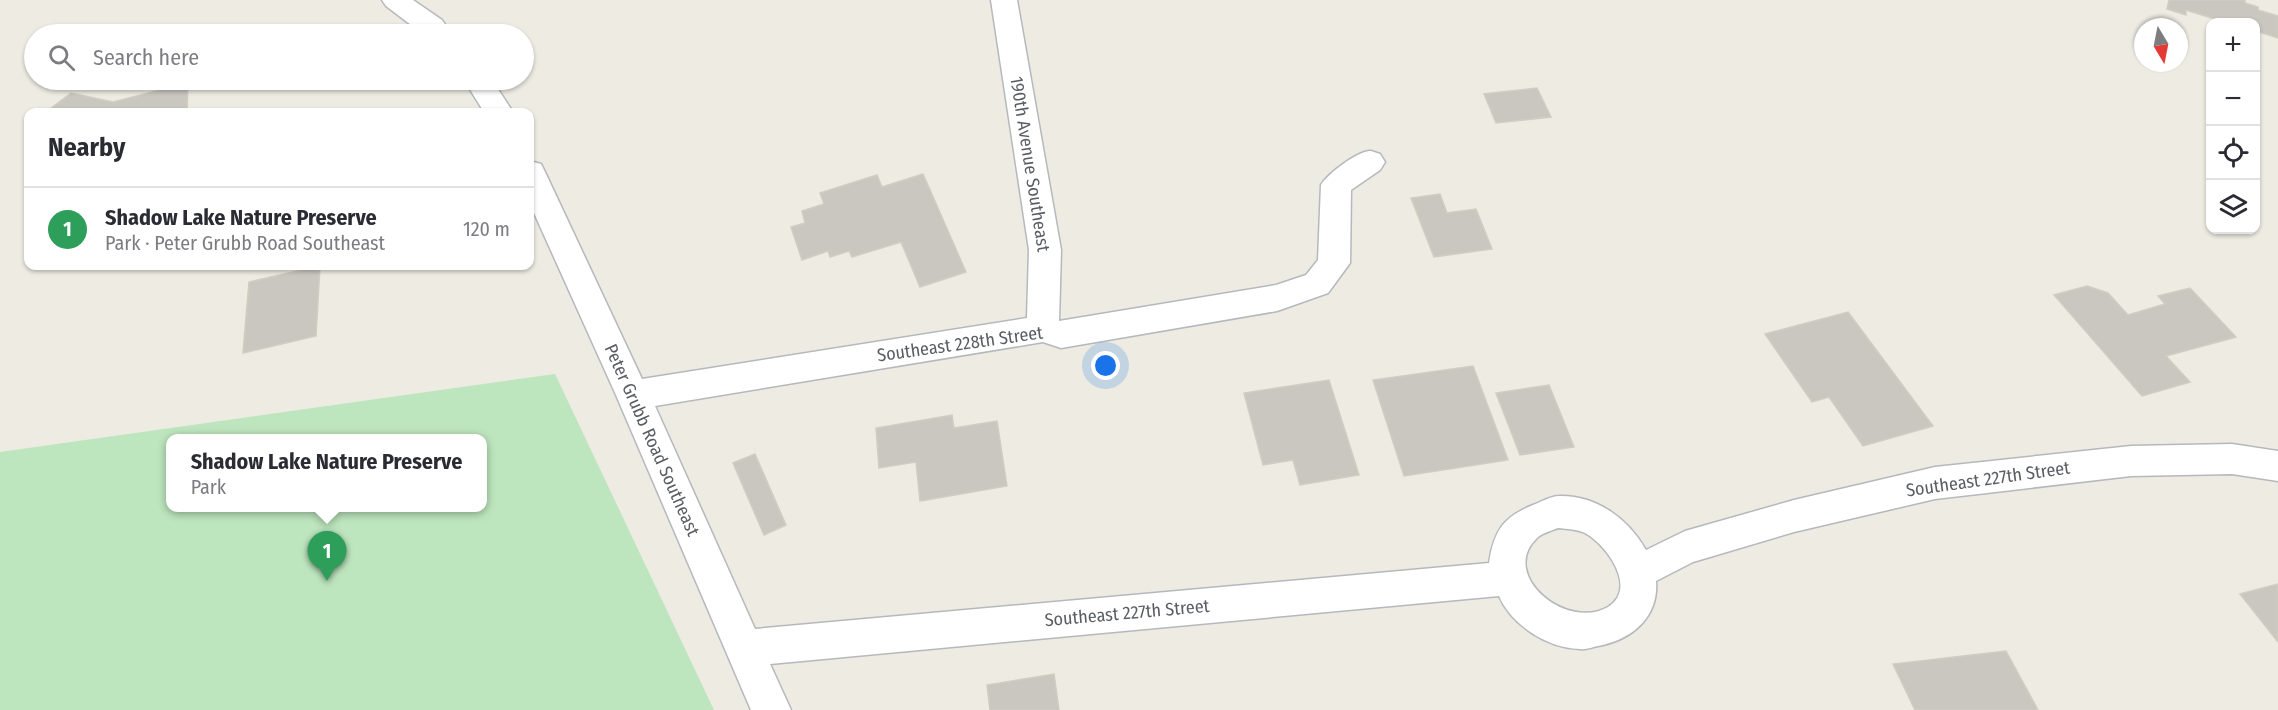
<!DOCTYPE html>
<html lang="en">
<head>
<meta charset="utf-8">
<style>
	body { margin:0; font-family:"Fira Sans Condensed",sans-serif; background:#f2f2f3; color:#2b2b33 }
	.controls { position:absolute; right:18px; top:18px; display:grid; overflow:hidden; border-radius:12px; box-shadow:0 2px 4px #0004 }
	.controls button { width:54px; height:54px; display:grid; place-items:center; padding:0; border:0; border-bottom:2px solid #e1e1e2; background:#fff; color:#2b2b33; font:30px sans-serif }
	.compass { position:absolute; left:2134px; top:18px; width:54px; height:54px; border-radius:50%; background:#fff; box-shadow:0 2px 4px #0004; rotate:170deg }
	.you { position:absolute; left:1106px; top:366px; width:21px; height:21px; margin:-15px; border:4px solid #fff; border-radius:50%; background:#1a73e8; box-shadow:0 0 0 9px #1a73e833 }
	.badge { display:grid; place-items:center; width:39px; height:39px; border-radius:50%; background:#2563eb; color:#fff; font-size:20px; font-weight:700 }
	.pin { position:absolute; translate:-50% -50px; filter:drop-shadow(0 2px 3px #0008) }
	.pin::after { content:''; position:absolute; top:32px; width:21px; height:18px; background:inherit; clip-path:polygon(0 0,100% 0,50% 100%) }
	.popup { position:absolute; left:166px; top:434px; width:321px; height:78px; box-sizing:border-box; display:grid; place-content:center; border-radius:12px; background:#fff; filter:drop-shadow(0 2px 4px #0005); font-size:20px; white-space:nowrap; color:#7c7c81 }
	.popup b { font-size:22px; color:#2b2b33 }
	.popup::after { content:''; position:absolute; left:50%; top:100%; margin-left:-12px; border:12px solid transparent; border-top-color:#fff }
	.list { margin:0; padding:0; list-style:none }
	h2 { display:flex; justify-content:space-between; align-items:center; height:78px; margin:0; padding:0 24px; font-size:26px }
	h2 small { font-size:20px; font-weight:400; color:#7c7c81 }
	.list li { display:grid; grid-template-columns:39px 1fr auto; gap:18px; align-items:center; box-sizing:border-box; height:84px; padding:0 24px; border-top:2px solid #e1e1e2 }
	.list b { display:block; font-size:22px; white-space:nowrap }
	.list p { margin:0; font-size:20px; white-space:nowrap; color:#7c7c81 }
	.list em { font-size:20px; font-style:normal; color:#7c7c81 }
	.icon { flex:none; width:33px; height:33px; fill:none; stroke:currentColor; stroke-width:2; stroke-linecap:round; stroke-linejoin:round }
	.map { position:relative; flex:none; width:2278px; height:710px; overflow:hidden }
	.search { position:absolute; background:#fff; box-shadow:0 2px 4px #0004; left:24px; top:24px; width:510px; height:66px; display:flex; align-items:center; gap:15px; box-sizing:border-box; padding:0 21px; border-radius:33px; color:#7c7c81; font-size:22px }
	.panel { position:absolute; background:#fff; box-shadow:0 2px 4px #0004; left:24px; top:108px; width:510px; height:162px; border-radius:12px }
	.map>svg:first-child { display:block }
	.green { fill:#bde6be; fill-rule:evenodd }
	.building { fill:#cac7c1; stroke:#d2cdc0; stroke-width:1.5 }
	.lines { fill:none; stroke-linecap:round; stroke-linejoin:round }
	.minor-casing { stroke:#b5b8bd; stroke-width:3 }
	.minor { fill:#fff; fill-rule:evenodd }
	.labels { text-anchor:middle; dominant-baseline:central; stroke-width:5; stroke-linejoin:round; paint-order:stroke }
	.street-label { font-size:18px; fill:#5a5e63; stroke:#fff }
</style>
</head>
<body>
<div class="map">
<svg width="2278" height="710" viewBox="0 0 2278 710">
	<rect width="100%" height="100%" fill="#edebe2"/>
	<path class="green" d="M 555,374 L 714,710 L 0,710 L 0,452 ZM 171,438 L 483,438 L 483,508 L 171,508 Z"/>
	<g class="building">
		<path d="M 2169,0 L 2245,0 L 2245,3 L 2258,7 L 2258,10 L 2278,16 L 2278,38 L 2256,31 L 2256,22 L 2215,22 L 2215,19 L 2186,10 L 2186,15 L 2167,9 Z"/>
		<path d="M 188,83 L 187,112 L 46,112 L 71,93 L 113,102 Z"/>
		<path d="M 1537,88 L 1551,117 L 1496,123 L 1484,94 Z"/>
		<path d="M 923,174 L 966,272 L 920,287 L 901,242 L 852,257 L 849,251 L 830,257 L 828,251 L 802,260 L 791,227 L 805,223 L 802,211 L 824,204 L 820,193 L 877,175 L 882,187 Z"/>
		<path d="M 1440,194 L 1447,213 L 1476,209 L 1492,249 L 1434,257 L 1411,198 Z"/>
		<path d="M 320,266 L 316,336 L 243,353 L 249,282 Z"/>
		<path d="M 2087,286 L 2108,293 L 2128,315 L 2165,304 L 2158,296 L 2190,288 L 2236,337 L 2166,356 L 2190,382 L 2142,396 L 2054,295 Z"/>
		<path d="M 1848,312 L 1933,426 L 1863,446 L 1829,397 L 1812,402 L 1765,334 Z"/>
		<path d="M 1473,366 L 1508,460 L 1404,476 L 1373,380 Z"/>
		<path d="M 1329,380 L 1359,475 L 1300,485 L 1293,460 L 1263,465 L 1244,393 Z"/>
		<path d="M 1549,385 L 1574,447 L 1520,455 L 1496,393 Z"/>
		<path d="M 952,415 L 954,428 L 997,421 L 1007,486 L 920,501 L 916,462 L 879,468 L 876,428 Z"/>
		<path d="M 755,454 L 786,525 L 764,535 L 733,463 Z"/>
		<path d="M 2278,584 L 2278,642 L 2240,594 Z"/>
		<path d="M 2006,651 L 2038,710 L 1915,710 L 1893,664 Z"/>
		<path d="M 1054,674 L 1059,710 L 990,710 L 987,685 Z"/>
	</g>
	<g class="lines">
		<defs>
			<g id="minor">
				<path d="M 382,0 L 413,0 L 442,20 L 452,34 L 423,34 L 386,6 Z"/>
				<path d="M 991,0 L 1017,0 L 1061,250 L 1059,321 L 1276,285 L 1306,275 L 1318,260 L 1321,185 C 1327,174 1359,150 1371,151 C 1374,152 1377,153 1380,154 L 1385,162 L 1380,170 L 1351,190 L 1350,263 L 1328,293 L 1277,311 L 1061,348 L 1043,342 L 655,406 L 755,629 L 1489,563 C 1494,531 1503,517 1533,505 C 1541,502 1551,496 1559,496 C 1597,495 1628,519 1646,550 L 1685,531 L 1794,500 L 1935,467 L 2131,446 L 2232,444 L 2278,451 L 2278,481 L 2232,474 L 2131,476 L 1935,499 L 1794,532 L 1693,562 L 1656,581 C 1659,618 1631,640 1598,646 C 1593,647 1586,650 1580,649 C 1548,648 1512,626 1499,596 L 770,664 L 791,710 L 751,710 L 616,395 L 530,204 L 530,161 L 541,164 L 545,172 L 642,379 L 1027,318 L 1029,250 ZM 1558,528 C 1567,529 1577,529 1585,533 C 1607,545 1638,588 1608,607 C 1567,631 1498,575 1537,538 C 1542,533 1551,531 1558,528 Z"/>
				<path d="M 464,80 L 492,80 L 513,112 L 484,112 Z"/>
			</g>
		</defs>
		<use href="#minor" class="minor-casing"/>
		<use href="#minor" class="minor"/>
	</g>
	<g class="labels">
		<g class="street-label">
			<text transform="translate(1030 164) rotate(81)">190th Avenue Southeast</text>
			<text transform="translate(960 344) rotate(-8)">Southeast 228th Street</text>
			<text transform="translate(652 440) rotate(66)">Peter Grubb Road Southeast</text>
			<text transform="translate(1988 479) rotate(-8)">Southeast 227th Street</text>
			<text transform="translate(1127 613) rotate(-5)">Southeast 227th Street</text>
		</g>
	</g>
</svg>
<div class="controls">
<button>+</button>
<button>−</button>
<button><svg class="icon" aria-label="locate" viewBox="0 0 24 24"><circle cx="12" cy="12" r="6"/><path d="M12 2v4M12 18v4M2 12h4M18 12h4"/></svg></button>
<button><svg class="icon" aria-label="layers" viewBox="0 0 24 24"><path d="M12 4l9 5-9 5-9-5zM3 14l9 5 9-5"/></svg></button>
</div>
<svg class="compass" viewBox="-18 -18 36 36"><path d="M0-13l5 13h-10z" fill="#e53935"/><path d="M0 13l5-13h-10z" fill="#7c7c81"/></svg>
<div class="you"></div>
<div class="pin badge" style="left:327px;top:581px;background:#2e9e5b">1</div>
<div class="popup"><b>Shadow Lake Nature Preserve</b>Park</div>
<div class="search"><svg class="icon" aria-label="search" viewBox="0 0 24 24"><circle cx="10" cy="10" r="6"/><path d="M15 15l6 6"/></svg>Search here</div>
<section class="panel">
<h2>Nearby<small></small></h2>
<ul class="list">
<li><span class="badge" style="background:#2e9e5b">1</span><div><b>Shadow Lake Nature Preserve</b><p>Park · Peter Grubb Road Southeast</p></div><em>120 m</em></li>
</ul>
</section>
</div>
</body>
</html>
